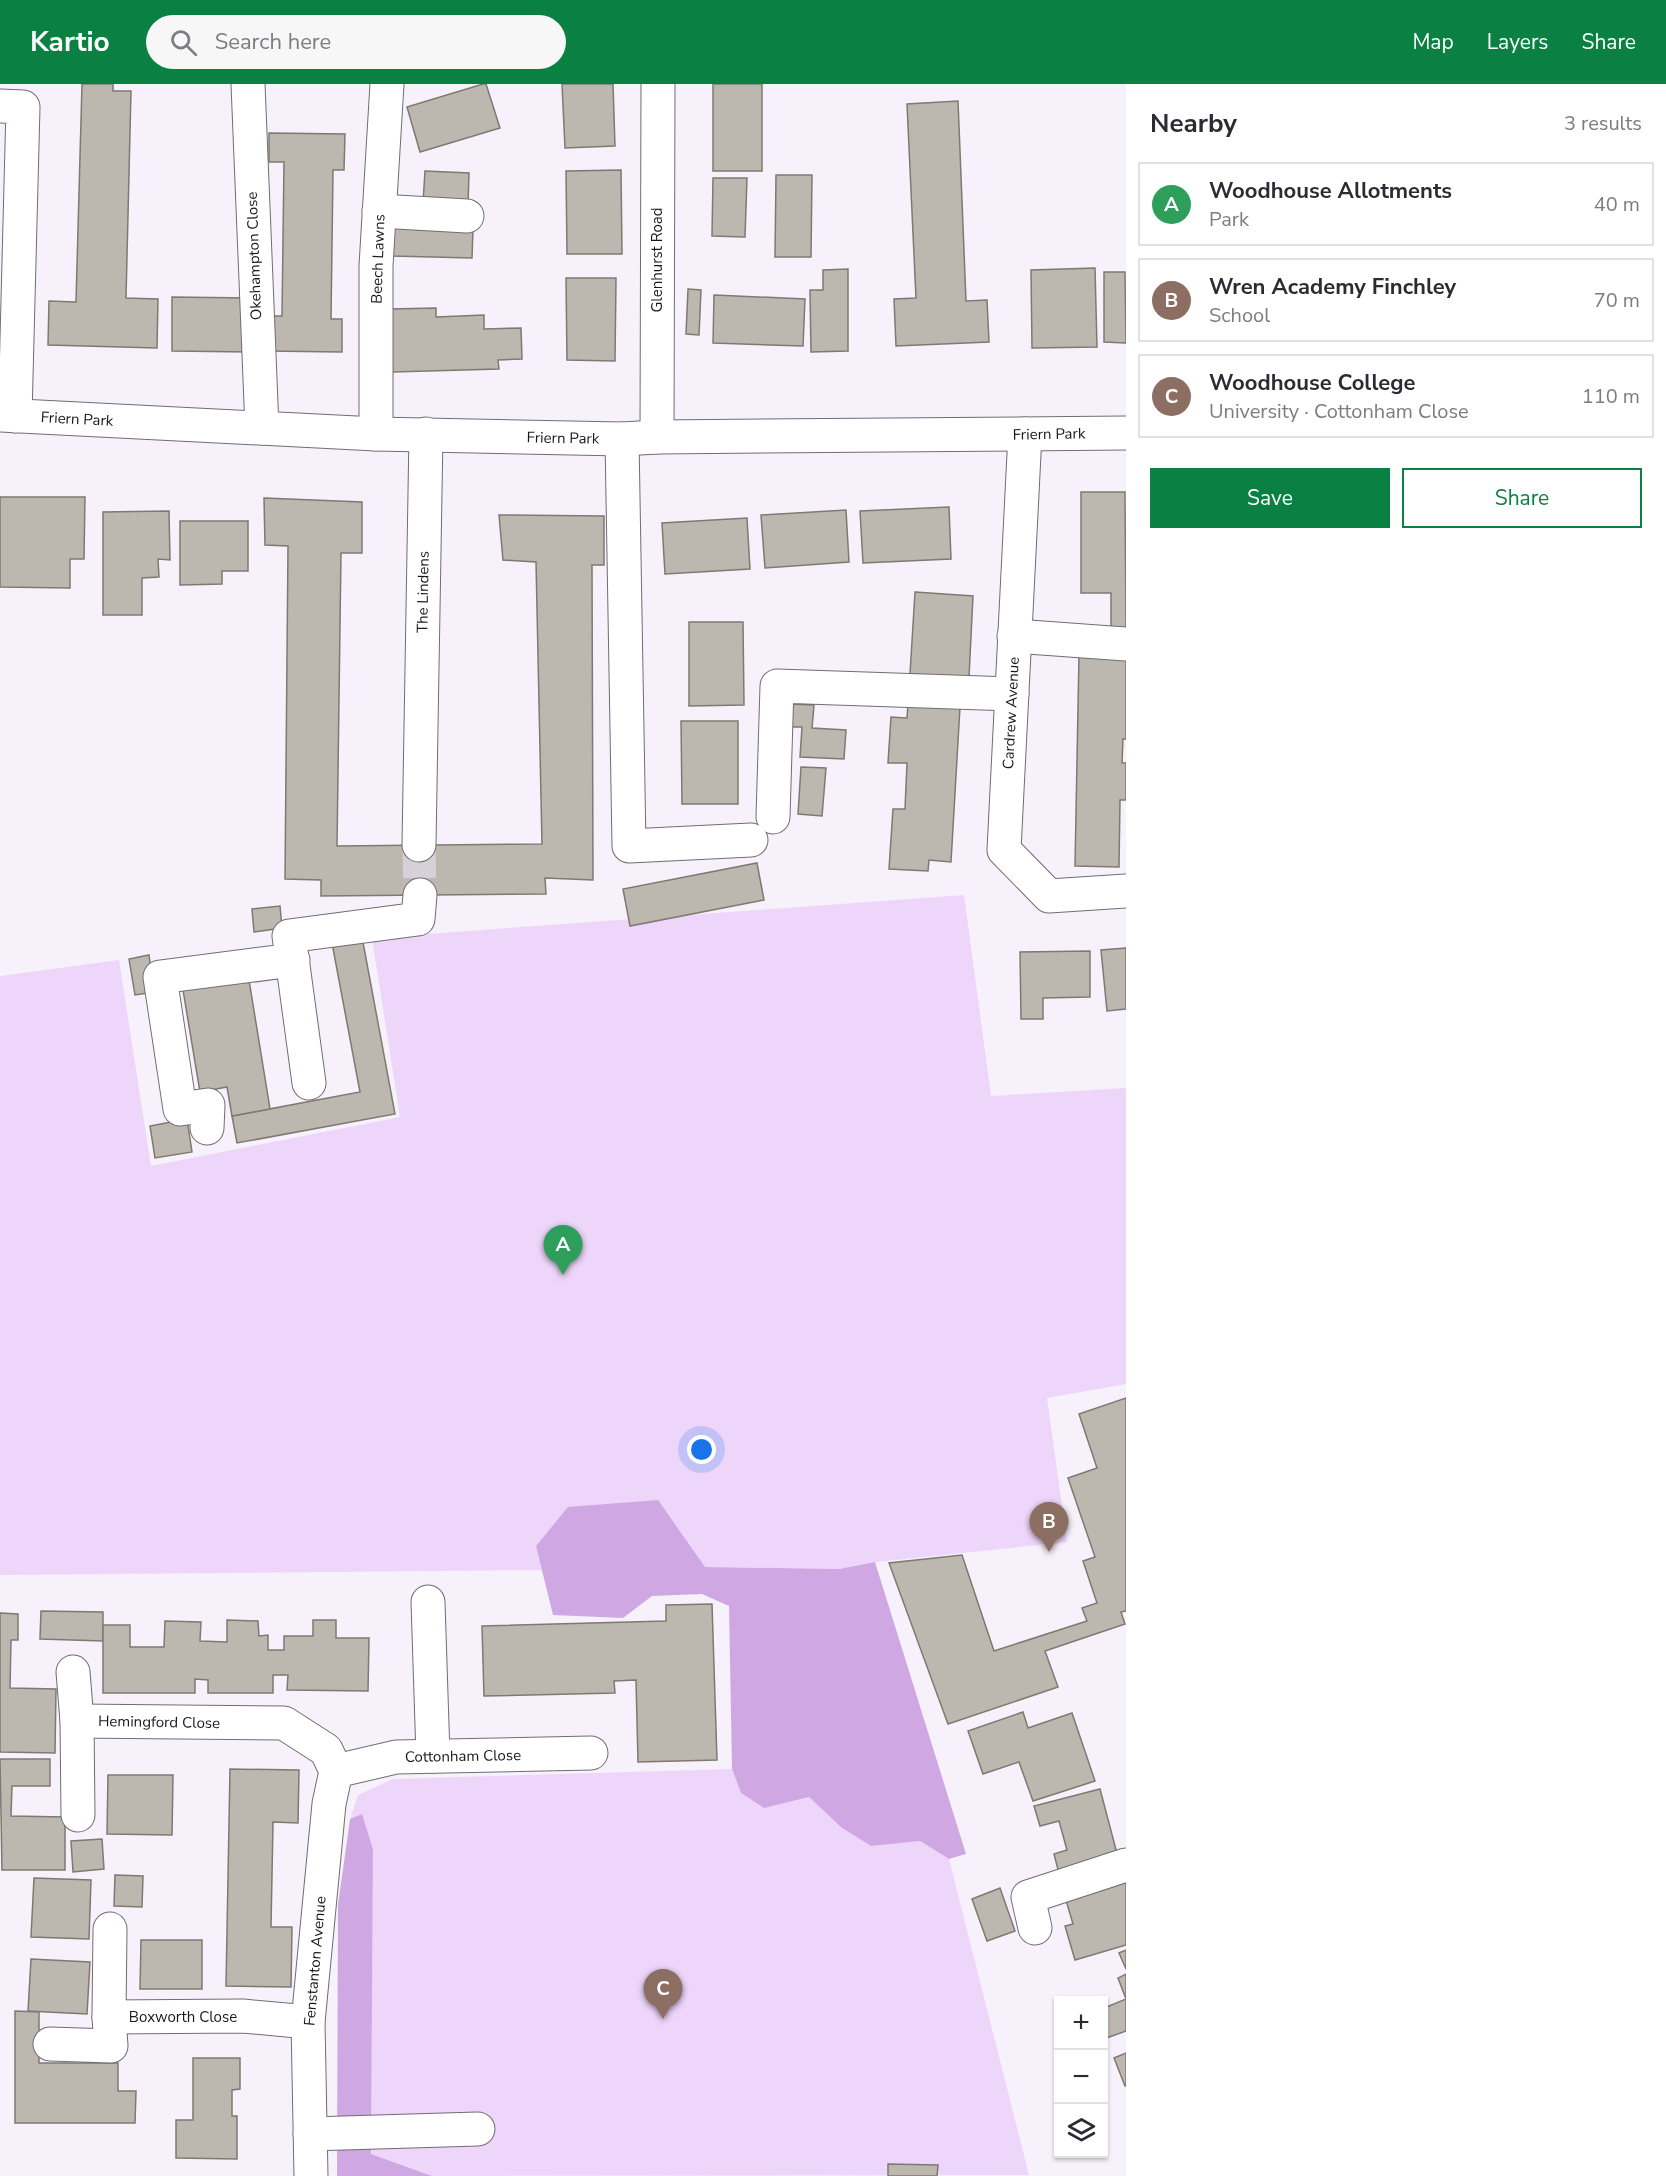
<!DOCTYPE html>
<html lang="en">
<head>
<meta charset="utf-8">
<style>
	body { margin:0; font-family:"Nunito Sans",sans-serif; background:#f7f7f7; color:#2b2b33 }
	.controls { position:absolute; right:18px; bottom:18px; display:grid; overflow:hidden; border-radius:0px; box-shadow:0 2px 4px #0004 }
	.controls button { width:54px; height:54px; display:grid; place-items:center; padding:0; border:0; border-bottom:2px solid #e1e1e2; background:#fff; color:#2b2b33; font:30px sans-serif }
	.you { position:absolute; left:702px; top:1366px; width:21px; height:21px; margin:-15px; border:4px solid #fff; border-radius:50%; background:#1a73e8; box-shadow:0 0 0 9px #1a73e833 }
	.badge { display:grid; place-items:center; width:39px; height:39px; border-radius:50%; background:#0b8043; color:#fff; font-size:20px; font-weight:700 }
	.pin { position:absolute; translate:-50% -50px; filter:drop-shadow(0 2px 3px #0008) }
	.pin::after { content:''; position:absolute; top:32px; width:21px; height:18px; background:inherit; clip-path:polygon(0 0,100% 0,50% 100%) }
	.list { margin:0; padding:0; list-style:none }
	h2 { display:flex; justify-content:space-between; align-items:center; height:78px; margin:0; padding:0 24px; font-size:26px }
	h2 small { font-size:20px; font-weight:400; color:#7c7c81 }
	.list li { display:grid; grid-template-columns:39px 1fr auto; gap:18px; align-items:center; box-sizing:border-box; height:84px; margin:0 12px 12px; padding:0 12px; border:2px solid #e1e1e2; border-radius:0px }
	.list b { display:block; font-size:22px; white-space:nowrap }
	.list p { margin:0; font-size:20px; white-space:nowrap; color:#7c7c81 }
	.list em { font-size:20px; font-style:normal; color:#7c7c81 }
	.actions { display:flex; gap:12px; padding:18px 24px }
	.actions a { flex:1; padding:14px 0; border:2px solid #0b8043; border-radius:0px; text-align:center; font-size:21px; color:#0b8043 }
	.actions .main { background:#0b8043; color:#fff }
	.icon { flex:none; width:33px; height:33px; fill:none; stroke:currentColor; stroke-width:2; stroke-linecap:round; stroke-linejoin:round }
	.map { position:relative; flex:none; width:1126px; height:2092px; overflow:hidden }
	header { display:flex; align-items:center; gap:36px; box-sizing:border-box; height:84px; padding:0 30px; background:#0b8043; color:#fff }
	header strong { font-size:28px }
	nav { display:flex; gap:33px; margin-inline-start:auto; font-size:21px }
	.search { width:420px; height:54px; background:#f7f7f7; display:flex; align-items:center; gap:15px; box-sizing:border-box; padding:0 21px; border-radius:33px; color:#7c7c81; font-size:22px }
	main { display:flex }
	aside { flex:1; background:#fff }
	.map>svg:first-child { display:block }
	.green { fill:#eed6fa }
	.forest { fill:#cfa8e3 }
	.building { fill:#bdb8af; stroke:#7e7971; stroke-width:1.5 }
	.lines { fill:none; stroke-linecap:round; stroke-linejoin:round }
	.minor-tunnel { stroke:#d6d0d9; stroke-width:33; stroke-dasharray:33 16; stroke-linecap:butt }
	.minor-casing { stroke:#716c74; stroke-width:35 }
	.minor { stroke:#fff; stroke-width:33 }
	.labels { text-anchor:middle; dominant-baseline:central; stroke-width:5; stroke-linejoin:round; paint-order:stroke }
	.street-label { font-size:15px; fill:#19171a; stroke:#fff }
</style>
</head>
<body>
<header>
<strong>Kartio</strong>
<div class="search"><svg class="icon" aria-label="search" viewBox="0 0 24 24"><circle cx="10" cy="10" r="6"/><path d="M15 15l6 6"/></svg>Search here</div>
<nav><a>Map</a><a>Layers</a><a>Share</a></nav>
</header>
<main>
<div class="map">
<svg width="1126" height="2092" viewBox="0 0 1126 2092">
	<rect width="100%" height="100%" fill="#f7f1fb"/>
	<g class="green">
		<path d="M 964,811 L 991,1012 L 1126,1004 L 1126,1300 L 1047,1314 L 1067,1458 L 876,1478 L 839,1485 L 704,1483 L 536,1462 L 542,1486 L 0,1491 L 0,892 L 119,876 L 151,1082 L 400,1033 L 372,854 Z"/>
		<path d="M 732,1685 L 741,1709 L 809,1713 L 842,1744 L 871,1762 L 920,1757 L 949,1775 L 1029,2091 L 432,2092 L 371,2070 L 373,1765 L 362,1730 L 350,1735 L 358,1711 L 393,1695 Z"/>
	</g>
	<g class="forest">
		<path d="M 658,1416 L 705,1483 L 839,1485 L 875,1478 L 966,1770 L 949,1775 L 920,1757 L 871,1762 L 842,1744 L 809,1713 L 764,1724 L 741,1709 L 732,1685 L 729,1522 L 702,1510 L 652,1512 L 623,1534 L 553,1531 L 536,1462 L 568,1423 Z"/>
		<path d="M 362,1730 L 373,1765 L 371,2070 L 432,2092 L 337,2092 L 338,1821 L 350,1735 Z"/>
	</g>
	<g class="building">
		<path d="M 82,0 L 113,0 L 113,7 L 131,7 L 126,214 L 158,215 L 157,264 L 48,261 L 49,217 L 76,218 Z"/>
		<path d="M 483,0 L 486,0 L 500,44 L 420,68 L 407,23 Z"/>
		<path d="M 562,0 L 613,0 L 615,62 L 565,64 Z"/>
		<rect x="713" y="0" width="49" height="87"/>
		<path d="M 958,17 L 966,217 L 987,216 L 989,258 L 896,262 L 894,215 L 916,214 L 907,20 Z"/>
		<path d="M 269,49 L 345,50 L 344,86 L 333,86 L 331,235 L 342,235 L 342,268 L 267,267 L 268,232 L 282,232 L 284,78 L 269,78 Z"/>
		<path d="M 621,86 L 622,170 L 567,170 L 566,87 Z"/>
		<path d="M 425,87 L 469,89 L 468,121 L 423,119 Z"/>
		<path d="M 776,91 L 812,91 L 811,173 L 775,173 Z"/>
		<path d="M 713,94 L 747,94 L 745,153 L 712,152 Z"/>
		<path d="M 393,143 L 473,145 L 472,174 L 392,172 Z"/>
		<path d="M 1095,184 L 1097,263 L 1032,264 L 1031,186 Z"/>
		<path d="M 848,185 L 848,267 L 811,268 L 810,206 L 823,206 L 823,186 Z"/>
		<path d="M 1104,188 L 1125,188 L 1126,259 L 1104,258 Z"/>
		<path d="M 566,194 L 616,194 L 615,277 L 567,276 Z"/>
		<path d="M 688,205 L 701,206 L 699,251 L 686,250 Z"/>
		<path d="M 714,211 L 805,215 L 803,262 L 713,259 Z"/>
		<path d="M 172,213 L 250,214 L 250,268 L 172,267 Z"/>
		<path d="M 436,224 L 436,233 L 484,231 L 484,245 L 521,244 L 522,275 L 498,276 L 499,285 L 392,288 L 390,225 Z"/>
		<path d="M 1081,408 L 1125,408 L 1126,547 L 1111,547 L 1111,509 L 1081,509 Z"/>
		<path d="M 0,413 L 85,413 L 84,475 L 70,475 L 70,504 L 0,503 Z"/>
		<path d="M 264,414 L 362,418 L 362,469 L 341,469 L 337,762 L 542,760 L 536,478 L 503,476 L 499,431 L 604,432 L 604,481 L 592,481 L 593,796 L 545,794 L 546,810 L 321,812 L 321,796 L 285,795 L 288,462 L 265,461 Z"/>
		<path d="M 949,423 L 951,475 L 863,479 L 860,427 Z"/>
		<path d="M 846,426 L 849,478 L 765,484 L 761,431 Z"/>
		<path d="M 169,427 L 170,476 L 158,475 L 159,493 L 142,494 L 142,531 L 103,531 L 103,428 Z"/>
		<path d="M 747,434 L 750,485 L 665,490 L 662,439 Z"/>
		<path d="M 180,437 L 248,437 L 248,487 L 222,487 L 222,500 L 180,501 Z"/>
		<path d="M 915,508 L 973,512 L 969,593 L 910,590 Z"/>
		<path d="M 689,538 L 743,538 L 744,621 L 689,622 Z"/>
		<path d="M 1079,571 L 1126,572 L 1126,655 L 1123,655 L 1122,679 L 1126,679 L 1126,716 L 1120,716 L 1119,783 L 1075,782 Z"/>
		<path d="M 789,620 L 814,621 L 812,644 L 846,646 L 844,675 L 800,673 L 802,643 L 787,643 Z"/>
		<path d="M 908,620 L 960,623 L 951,778 L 929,776 L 928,787 L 889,785 L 893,725 L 905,725 L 907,679 L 888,679 L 891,633 L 907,634 Z"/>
		<path d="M 681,637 L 738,637 L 738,720 L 682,720 Z"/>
		<path d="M 801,683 L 826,684 L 822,732 L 798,730 Z"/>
		<path d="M 757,779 L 764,816 L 630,842 L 623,805 Z"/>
		<path d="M 280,822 L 282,844 L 254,848 L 252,825 Z"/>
		<path d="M 362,853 L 395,1030 L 237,1059 L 232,1032 L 360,1008 L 332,859 Z"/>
		<path d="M 1126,864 L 1126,925 L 1107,927 L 1101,866 Z"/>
		<path d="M 1090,867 L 1090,913 L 1043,914 L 1043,935 L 1021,935 L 1020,868 Z"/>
		<path d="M 149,871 L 154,908 L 135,911 L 129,875 Z"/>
		<path d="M 249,896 L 270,1025 L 232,1032 L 227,1003 L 200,1008 L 183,906 Z"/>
		<path d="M 187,1035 L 192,1068 L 155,1074 L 150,1042 Z"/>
		<path d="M 1126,1314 L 1126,1527 L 1121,1528 L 1125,1540 L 1045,1567 L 1058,1603 L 948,1640 L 889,1479 L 962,1471 L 994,1567 L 1087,1537 L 1082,1524 L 1097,1519 L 1083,1477 L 1095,1473 L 1068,1394 L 1097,1384 L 1079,1330 Z"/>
		<path d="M 712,1520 L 717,1676 L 638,1678 L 636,1596 L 614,1597 L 615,1609 L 484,1612 L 482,1542 L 666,1537 L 666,1521 Z"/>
		<path d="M 41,1527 L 103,1528 L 103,1557 L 40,1555 Z"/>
		<path d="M 0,1529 L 18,1530 L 18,1556 L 11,1556 L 10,1604 L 56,1605 L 55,1669 L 0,1668 Z"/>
		<path d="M 227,1536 L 258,1537 L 259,1552 L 268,1551 L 268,1566 L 284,1566 L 284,1552 L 313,1552 L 313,1536 L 336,1536 L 336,1554 L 369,1554 L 368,1607 L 287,1606 L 288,1591 L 273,1591 L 273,1609 L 208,1609 L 208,1596 L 195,1595 L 195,1609 L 103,1609 L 103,1541 L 130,1541 L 130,1563 L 164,1563 L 165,1537 L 201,1538 L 200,1557 L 227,1558 Z"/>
		<path d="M 1023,1628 L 1028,1644 L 1072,1629 L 1095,1697 L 1033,1717 L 1019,1678 L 983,1690 L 968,1647 Z"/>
		<path d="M 0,1675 L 50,1675 L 50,1702 L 12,1702 L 11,1732 L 65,1733 L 65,1786 L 2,1786 Z"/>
		<path d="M 230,1685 L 299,1686 L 298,1739 L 273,1738 L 271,1843 L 292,1843 L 291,1903 L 226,1902 Z"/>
		<path d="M 108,1691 L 173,1691 L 172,1751 L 107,1750 Z"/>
		<path d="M 1100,1705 L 1120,1781 L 1061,1797 L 1054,1770 L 1067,1766 L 1059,1737 L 1040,1742 L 1034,1722 Z"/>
		<path d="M 102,1755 L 104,1785 L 73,1788 L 71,1757 Z"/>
		<path d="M 1126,1787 L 1126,1861 L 1075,1876 L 1065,1842 L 1073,1840 L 1063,1806 Z"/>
		<path d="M 115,1791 L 143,1792 L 142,1823 L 114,1822 Z"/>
		<path d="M 34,1794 L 91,1796 L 89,1855 L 31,1853 Z"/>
		<path d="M 1000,1804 L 1015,1847 L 987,1857 L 972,1815 Z"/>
		<path d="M 141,1856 L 202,1856 L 202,1905 L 140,1905 Z"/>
		<path d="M 1126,1866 L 1126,1885 L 1119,1869 Z"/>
		<path d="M 31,1875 L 90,1878 L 87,1930 L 28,1927 Z"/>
		<path d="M 1126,1890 L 1126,1915 L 1118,1894 Z"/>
		<path d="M 1126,1915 L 1126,1947 L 1104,1955 L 1104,1924 Z"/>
		<path d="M 15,1927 L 39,1928 L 39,1979 L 118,1979 L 118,2007 L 136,2007 L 135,2039 L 15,2039 Z"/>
		<path d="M 1126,1969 L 1126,2002 L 1125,2002 L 1114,1974 Z"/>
		<path d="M 193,1974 L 240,1974 L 240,2005 L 232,2006 L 232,2032 L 237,2032 L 237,2075 L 176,2074 L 176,2036 L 193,2036 Z"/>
		<path d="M 888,2080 L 938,2081 L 937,2092 L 888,2092 Z"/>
	</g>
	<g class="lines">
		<path class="minor-tunnel" d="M 419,761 L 420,811"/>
		<defs>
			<g id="minor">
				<path d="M 248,0 L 262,344"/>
				<path d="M 0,22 L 23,23 L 15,332"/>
				<path d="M 379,127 L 467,132"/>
				<path d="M 0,331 L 376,350 L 622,355 L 657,353 L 1126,349"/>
				<path d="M 376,350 L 376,182 L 387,0"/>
				<path d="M 1025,350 L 1004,766 L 1049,812 L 1126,807"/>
				<path d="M 657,353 L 658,0"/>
				<path d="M 622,355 L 629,762 L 751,756"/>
				<path d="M 1014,552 L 1126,560"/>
				<path d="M 773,733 L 777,602 L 1012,610"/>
				<path d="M 419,761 L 426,350"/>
				<path d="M 309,999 L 289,852 L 418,835 L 420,811"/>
				<path d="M 207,1044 L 208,1021 L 180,1025 L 160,893 L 293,876"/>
				<path d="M 428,1518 L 433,1672"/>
				<path d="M 73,1588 L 77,1637"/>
				<path d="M 336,1687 L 396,1673 L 591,1669"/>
				<path d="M 78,1731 L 77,1637 L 284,1639 L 326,1666 L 336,1687 L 329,1720 L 308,1938 L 311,2092"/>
				<path d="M 1035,1844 L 1028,1813 L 1126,1781"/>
				<path d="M 110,1845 L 109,1933 L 243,1932 L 308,1938"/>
				<path d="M 50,1960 L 111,1962 L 109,1933"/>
				<path d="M 310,2050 L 478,2045"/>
			</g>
		</defs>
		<use href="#minor" class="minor-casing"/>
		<use href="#minor" class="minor"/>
	</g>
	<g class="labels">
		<g class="street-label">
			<text transform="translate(254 172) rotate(-92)">Okehampton Close</text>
			<text transform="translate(378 175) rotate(-88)">Beech Lawns</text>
			<text transform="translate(657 176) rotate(-90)">Glenhurst Road</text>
			<text transform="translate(77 335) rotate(3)">Friern Park</text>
			<text transform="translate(1049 350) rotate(-1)">Friern Park</text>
			<text transform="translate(563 354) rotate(1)">Friern Park</text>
			<text transform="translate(423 508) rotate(-89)">The Lindens</text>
			<text transform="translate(1011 629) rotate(-87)">Cardrew Avenue</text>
			<text transform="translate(159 1638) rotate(1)">Hemingford Close</text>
			<text transform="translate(463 1672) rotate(-1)">Cottonham Close</text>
			<text transform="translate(315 1877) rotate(-85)">Fenstanton Avenue</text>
			<text x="183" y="1933">Boxworth Close</text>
		</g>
	</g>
</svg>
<div class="controls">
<button>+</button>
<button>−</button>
<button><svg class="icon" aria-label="layers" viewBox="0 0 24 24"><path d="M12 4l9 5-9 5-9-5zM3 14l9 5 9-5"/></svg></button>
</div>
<div class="you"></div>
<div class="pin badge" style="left:563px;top:1191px;background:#2e9e5b">A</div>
<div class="pin badge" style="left:1049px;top:1468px;background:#8d6e63">B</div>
<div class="pin badge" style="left:663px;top:1935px;background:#8d6e63">C</div>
</div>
<aside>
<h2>Nearby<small>3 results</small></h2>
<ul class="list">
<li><span class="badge" style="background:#2e9e5b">A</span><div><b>Woodhouse Allotments</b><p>Park</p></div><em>40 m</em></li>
<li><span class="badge" style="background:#8d6e63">B</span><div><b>Wren Academy Finchley</b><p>School</p></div><em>70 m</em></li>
<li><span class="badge" style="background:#8d6e63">C</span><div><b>Woodhouse College</b><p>University · Cottonham Close</p></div><em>110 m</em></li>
</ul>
<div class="actions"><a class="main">Save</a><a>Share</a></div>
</aside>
</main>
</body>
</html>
